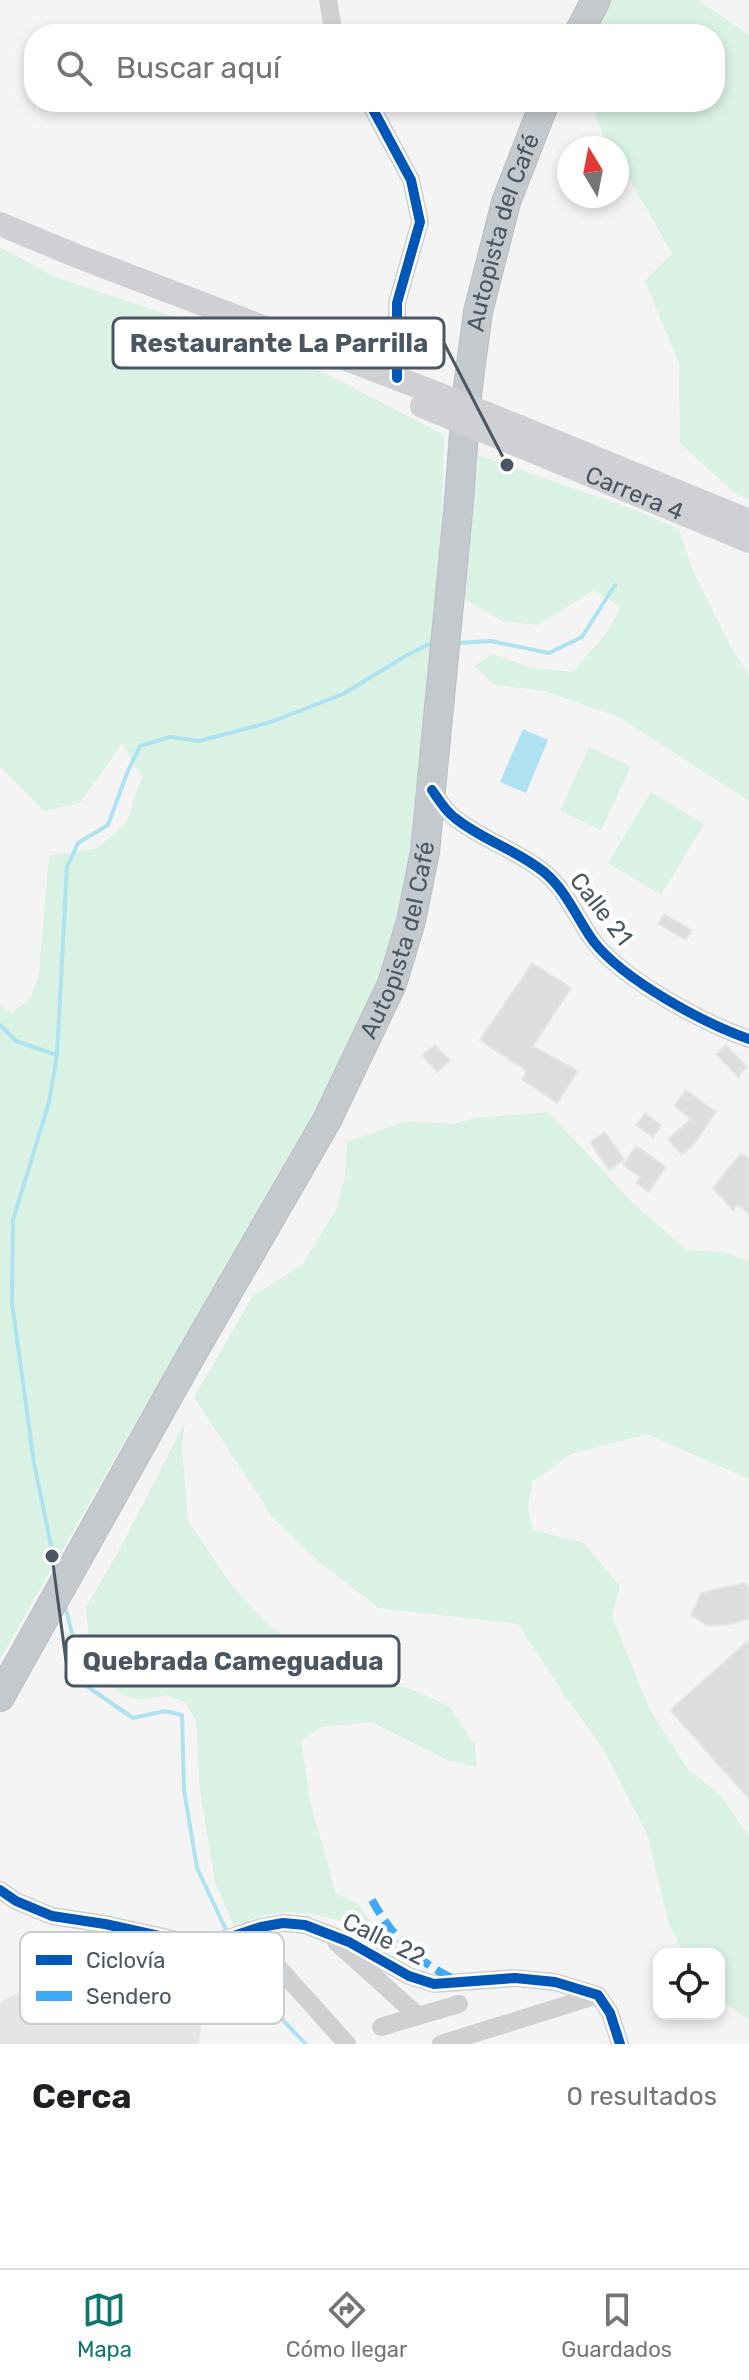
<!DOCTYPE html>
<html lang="es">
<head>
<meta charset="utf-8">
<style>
	body { margin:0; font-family:Rubik,sans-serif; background:#f6f6f6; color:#202124 }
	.controls { position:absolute; right:24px; bottom:24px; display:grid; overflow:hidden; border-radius:16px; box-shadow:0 4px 12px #0003 }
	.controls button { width:72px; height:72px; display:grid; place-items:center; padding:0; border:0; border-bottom:2px solid #e0e0e0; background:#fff; color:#202124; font:40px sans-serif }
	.compass { position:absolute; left:557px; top:136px; width:72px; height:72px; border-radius:50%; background:#fff; box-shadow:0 4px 12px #0003; rotate:350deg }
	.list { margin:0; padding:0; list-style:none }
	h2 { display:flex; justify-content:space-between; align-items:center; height:104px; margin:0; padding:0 32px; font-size:34px }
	h2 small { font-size:26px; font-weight:400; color:#757577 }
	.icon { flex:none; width:44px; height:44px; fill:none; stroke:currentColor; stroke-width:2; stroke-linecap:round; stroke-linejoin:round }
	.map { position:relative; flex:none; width:749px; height:2044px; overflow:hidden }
	.search { position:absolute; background:#fff; box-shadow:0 4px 12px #0003; left:24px; right:24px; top:24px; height:88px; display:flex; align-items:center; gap:20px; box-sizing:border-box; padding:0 28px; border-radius:32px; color:#757577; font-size:30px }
	.sheet { height:224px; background:#fff }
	nav { display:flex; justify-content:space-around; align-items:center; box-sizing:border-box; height:112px; border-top:2px solid #e0e0e0; background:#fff; font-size:22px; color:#757577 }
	nav a { display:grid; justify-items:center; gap:4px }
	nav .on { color:#0f766e }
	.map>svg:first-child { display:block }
	.education { fill:#e6e5e6 }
	.green { fill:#d9f2e3 }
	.water { fill:#aee2f0 }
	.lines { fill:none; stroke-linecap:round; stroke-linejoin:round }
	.stream { stroke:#aee2f0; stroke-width:4 }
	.building { fill:#ddddde; stroke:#e5e6e7; stroke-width:2 }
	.trunk-casing { stroke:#b9bec3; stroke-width:30 }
	.minor { stroke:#ced0d2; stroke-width:18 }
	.secondary { stroke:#ced0d4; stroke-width:24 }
	.trunk { stroke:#c4c9cd; stroke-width:28 }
	.secondary-bridge { stroke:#ced0d4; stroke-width:24 }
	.quiet { stroke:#3fa9f5; stroke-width:8; stroke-dasharray:16 8; stroke-linecap:butt }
	.cycleway-casing { stroke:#fff; stroke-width:15 }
	.cycleway { stroke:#0057b8; stroke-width:10 }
	.labels { text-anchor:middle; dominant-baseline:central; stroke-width:8; stroke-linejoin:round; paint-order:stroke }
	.street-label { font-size:24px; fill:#4a5661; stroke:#fff }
	.key { fill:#fff; stroke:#c9ccd0; stroke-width:2 }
	.key-label { font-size:22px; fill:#4a5661 }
	.leader { fill:none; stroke:#4a5661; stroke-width:3 }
	.callout-dot { fill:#4a5661; stroke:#fff; stroke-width:3 }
	.callout { fill:#fff; stroke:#4a5661; stroke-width:3 }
	.callout-label { font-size:26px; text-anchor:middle; font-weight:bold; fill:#4a5661 }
</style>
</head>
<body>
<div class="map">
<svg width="749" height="2044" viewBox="0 0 749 2044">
	<rect width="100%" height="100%" fill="#f4f4f4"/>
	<path class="education" d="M 96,1940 L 207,1958 L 199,2044 L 0,2044 L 0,2002 L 87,1958 Z"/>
	<g class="green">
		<path d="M 609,0 L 698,0 L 749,35 L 749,499 L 736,494 L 680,443 L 679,364 L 645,281 L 672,253 L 631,182 L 617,165 L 617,148 L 608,148 L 591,102 L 715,102 L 715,34 L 591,34 Z"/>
		<path d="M 0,247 L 55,277 L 258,345 L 331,376 L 444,435 L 441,567 L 433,674 L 404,911 L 378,980 L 334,1076 L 0,1659 L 0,1005 L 11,1013 L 31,998 L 39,973 L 49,856 L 97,848 L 126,823 L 142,777 L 122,744 L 80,803 L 44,811 L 0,767 Z"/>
		<path d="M 478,455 L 638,511 L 679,529 L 692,569 L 731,648 L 749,675 L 749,801 L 619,717 L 545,691 L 495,685 L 474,666 L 493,654 L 532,668 L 573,672 L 607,632 L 621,607 L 594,590 L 538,625 L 502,621 L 463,598 Z"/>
		<path d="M 589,747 L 631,766 L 601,830 L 560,811 Z"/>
		<path d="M 651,792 L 704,824 L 661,895 L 608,863 Z"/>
		<path d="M 548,1112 L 632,1202 L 686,1250 L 723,1252 L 749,1261 L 749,1479 L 647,1434 L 571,1454 L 532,1482 L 528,1509 L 533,1530 L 584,1543 L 620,1586 L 612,1617 L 650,1710 L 687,1768 L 720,1795 L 749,1836 L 749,2020 L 719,1999 L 719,1954 L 684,1954 L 668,1922 L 648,1836 L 604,1750 L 565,1696 L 518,1624 L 379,1608 L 319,1562 L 273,1518 L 194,1397 L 253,1296 L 302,1265 L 336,1210 L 345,1178 L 347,1142 L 406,1121 L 454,1124 L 475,1118 Z"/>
		<path d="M 185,1422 L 182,1447 L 188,1521 L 230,1583 L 265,1622 L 315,1658 L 355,1678 L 411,1689 L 449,1706 L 475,1745 L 477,1767 L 447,1760 L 372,1722 L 323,1727 L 301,1740 L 310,1801 L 336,1894 L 357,1903 L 375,1928 L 425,1969 C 375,1938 333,1905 270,1914 C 258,1916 245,1922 234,1926 L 215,1882 L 200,1790 L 196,1720 L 185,1702 L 166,1695 L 142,1700 L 121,1695 L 91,1663 L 86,1607 L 115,1558 Z"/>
	</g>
	<path class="water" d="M 523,729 L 548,740 L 526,793 L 500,782 Z"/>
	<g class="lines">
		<g class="stream">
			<path d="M 457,643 L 491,641 L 549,653 L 582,637 L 615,585"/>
			<path d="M 0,1025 L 16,1041 L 57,1055"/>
			<path d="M 57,1574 L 34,1463 L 12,1303 L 13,1220 L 49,1102 L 57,1055 L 67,867 L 78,843 L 108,825 L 127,773 L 140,746 L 170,737 L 199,741 L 271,722 L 343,694 L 404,657 L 427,645 L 436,645"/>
			<path d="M 65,1606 L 85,1685 L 133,1718 L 165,1711 L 182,1715 L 184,1790 L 197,1868 L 227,1932"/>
			<path d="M 232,1944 C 249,1981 276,2015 306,2044"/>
		</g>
	</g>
	<g class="building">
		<path d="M 664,914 L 692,930 L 686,940 L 658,924 Z"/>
		<path d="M 532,963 L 571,988 L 533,1046 L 578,1071 L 557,1103 L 522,1079 L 527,1071 L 480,1040 Z"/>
		<path d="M 435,1045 L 450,1061 L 437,1072 L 422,1055 Z"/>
		<path d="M 726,1045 L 747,1067 L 738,1077 L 716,1054 Z"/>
		<path d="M 686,1090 L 716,1112 L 693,1145 L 682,1155 L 668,1139 L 691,1119 L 674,1106 Z"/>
		<path d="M 645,1113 L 661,1125 L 653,1137 L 636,1125 Z"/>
		<path d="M 605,1132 L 624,1160 L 609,1170 L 590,1142 Z"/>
		<path d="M 636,1146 L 666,1167 L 649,1192 L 636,1183 L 640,1177 L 623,1165 Z"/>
		<path d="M 741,1153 L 749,1159 L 749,1214 L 738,1205 L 733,1210 L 713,1188 Z"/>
		<path d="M 744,1583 L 749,1588 L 749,1619 L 726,1625 L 707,1626 L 691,1615 L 701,1593 Z"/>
		<path d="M 749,1640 L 749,1799 L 670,1710 Z"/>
	</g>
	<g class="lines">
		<defs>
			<g id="trunk">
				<path d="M 578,34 L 596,0"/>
				<path id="s2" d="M 0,1697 L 188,1361 L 327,1120 L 392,984 L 411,921 L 425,852 L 458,512 L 467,394 L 478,312 L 506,202 L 545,102"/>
			</g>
		</defs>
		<use href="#trunk" class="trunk-casing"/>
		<g class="minor">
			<path d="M 328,0 L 334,34"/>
			<path d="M 369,102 L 411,180 L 420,222 L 397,303 L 397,378"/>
			<path d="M 432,790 C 439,800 445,811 455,818 C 482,840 517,850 544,872 C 567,891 577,919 594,942 C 624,980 703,1023 749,1039"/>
			<path d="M 0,1890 L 16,1901 L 52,1916 L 105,1924 L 191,1943 L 209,1944 L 261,1927 L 283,1923 L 305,1925 L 349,1942 L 409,1976 L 434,1984 L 515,1978 L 555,1982 L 598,1995 L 610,2013 L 620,2044"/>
			<path d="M 249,1930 L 270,1958 L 347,2044"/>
			<path d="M 336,1942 L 417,2015"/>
			<path d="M 381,2027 L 459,2004"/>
			<path d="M 441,2044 L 598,1995"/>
		</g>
		<g class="secondary">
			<path d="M 0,224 L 77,256 L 430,391"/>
			<path d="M 522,428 L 749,521"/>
			<path id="s1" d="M 518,445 L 749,541"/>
		</g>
		<use href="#trunk" class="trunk"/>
		<g class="secondary-bridge">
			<path d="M 430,391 L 522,428"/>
			<path d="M 422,406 L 518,445"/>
		</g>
		<path class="quiet" d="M 372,1900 C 391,1935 418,1963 454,1979"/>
		<defs>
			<g id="cycleway">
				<path d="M 369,102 L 411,180 L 420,222 L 397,303 L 397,378"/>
				<path d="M 432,790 C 439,800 445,811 455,818 C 482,840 517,850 544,872 C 567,891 577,919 594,942 C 624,980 703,1023 749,1039"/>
				<path d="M 0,1890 L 16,1901 L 52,1916 L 105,1924 L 191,1943 L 209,1944 L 261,1927 L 283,1923 L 305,1925 L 349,1942 L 409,1976 L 434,1984 L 515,1978 L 555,1982 L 598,1995 L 610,2013 L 620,2044"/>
			</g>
		</defs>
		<use href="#cycleway" class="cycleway-casing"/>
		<use href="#cycleway" class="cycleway"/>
	</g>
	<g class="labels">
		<g class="street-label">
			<text stroke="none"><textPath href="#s2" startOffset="1576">Autopista del Café</textPath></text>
			<text stroke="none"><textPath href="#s1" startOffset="126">Carrera 4</textPath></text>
			<text transform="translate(601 909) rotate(52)">Calle 21</text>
			<text stroke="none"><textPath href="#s2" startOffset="858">Autopista del Café</textPath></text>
			<text transform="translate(384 1939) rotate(26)">Calle 22</text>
		</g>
	</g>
	<rect x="20" y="1932" width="264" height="92" rx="12" class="key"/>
	<rect x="36" y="1955" width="36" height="10" fill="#0057b8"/>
	<rect x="36" y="1991" width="36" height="10" fill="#3fa9f5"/>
	<g class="key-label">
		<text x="86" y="1968">Ciclovía</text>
		<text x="86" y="2004">Sendero</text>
	</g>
	<path class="leader" d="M507 465L444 343M52 1556L66 1661"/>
	<g class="callout-dot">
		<circle cx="507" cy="465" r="8"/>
		<circle cx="52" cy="1556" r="8"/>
	</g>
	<g class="callout">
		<rect x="113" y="318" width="331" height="50" rx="8"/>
		<rect x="66" y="1636" width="333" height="50" rx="8"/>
	</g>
	<g class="callout-label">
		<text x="279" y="352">Restaurante La Parrilla</text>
		<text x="233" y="1670">Quebrada Cameguadua</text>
	</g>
</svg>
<div class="controls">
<button><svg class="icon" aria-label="locate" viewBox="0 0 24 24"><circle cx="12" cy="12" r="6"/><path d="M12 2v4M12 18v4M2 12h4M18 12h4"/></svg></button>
</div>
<svg class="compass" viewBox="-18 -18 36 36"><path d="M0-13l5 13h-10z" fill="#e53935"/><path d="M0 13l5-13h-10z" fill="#757577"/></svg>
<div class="search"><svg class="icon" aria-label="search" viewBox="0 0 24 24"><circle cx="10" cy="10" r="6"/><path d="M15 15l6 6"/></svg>Buscar aquí</div>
</div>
<section class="sheet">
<h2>Cerca<small>0 resultados</small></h2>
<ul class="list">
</ul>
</section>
<nav>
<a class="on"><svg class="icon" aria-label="map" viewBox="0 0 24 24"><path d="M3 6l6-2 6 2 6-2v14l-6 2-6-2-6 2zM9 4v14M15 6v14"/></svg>Mapa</a>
<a><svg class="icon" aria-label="directions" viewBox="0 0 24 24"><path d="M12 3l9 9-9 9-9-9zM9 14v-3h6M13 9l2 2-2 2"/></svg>Cómo llegar</a>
<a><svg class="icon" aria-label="saved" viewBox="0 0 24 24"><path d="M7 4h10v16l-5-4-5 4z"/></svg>Guardados</a>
</nav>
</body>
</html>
